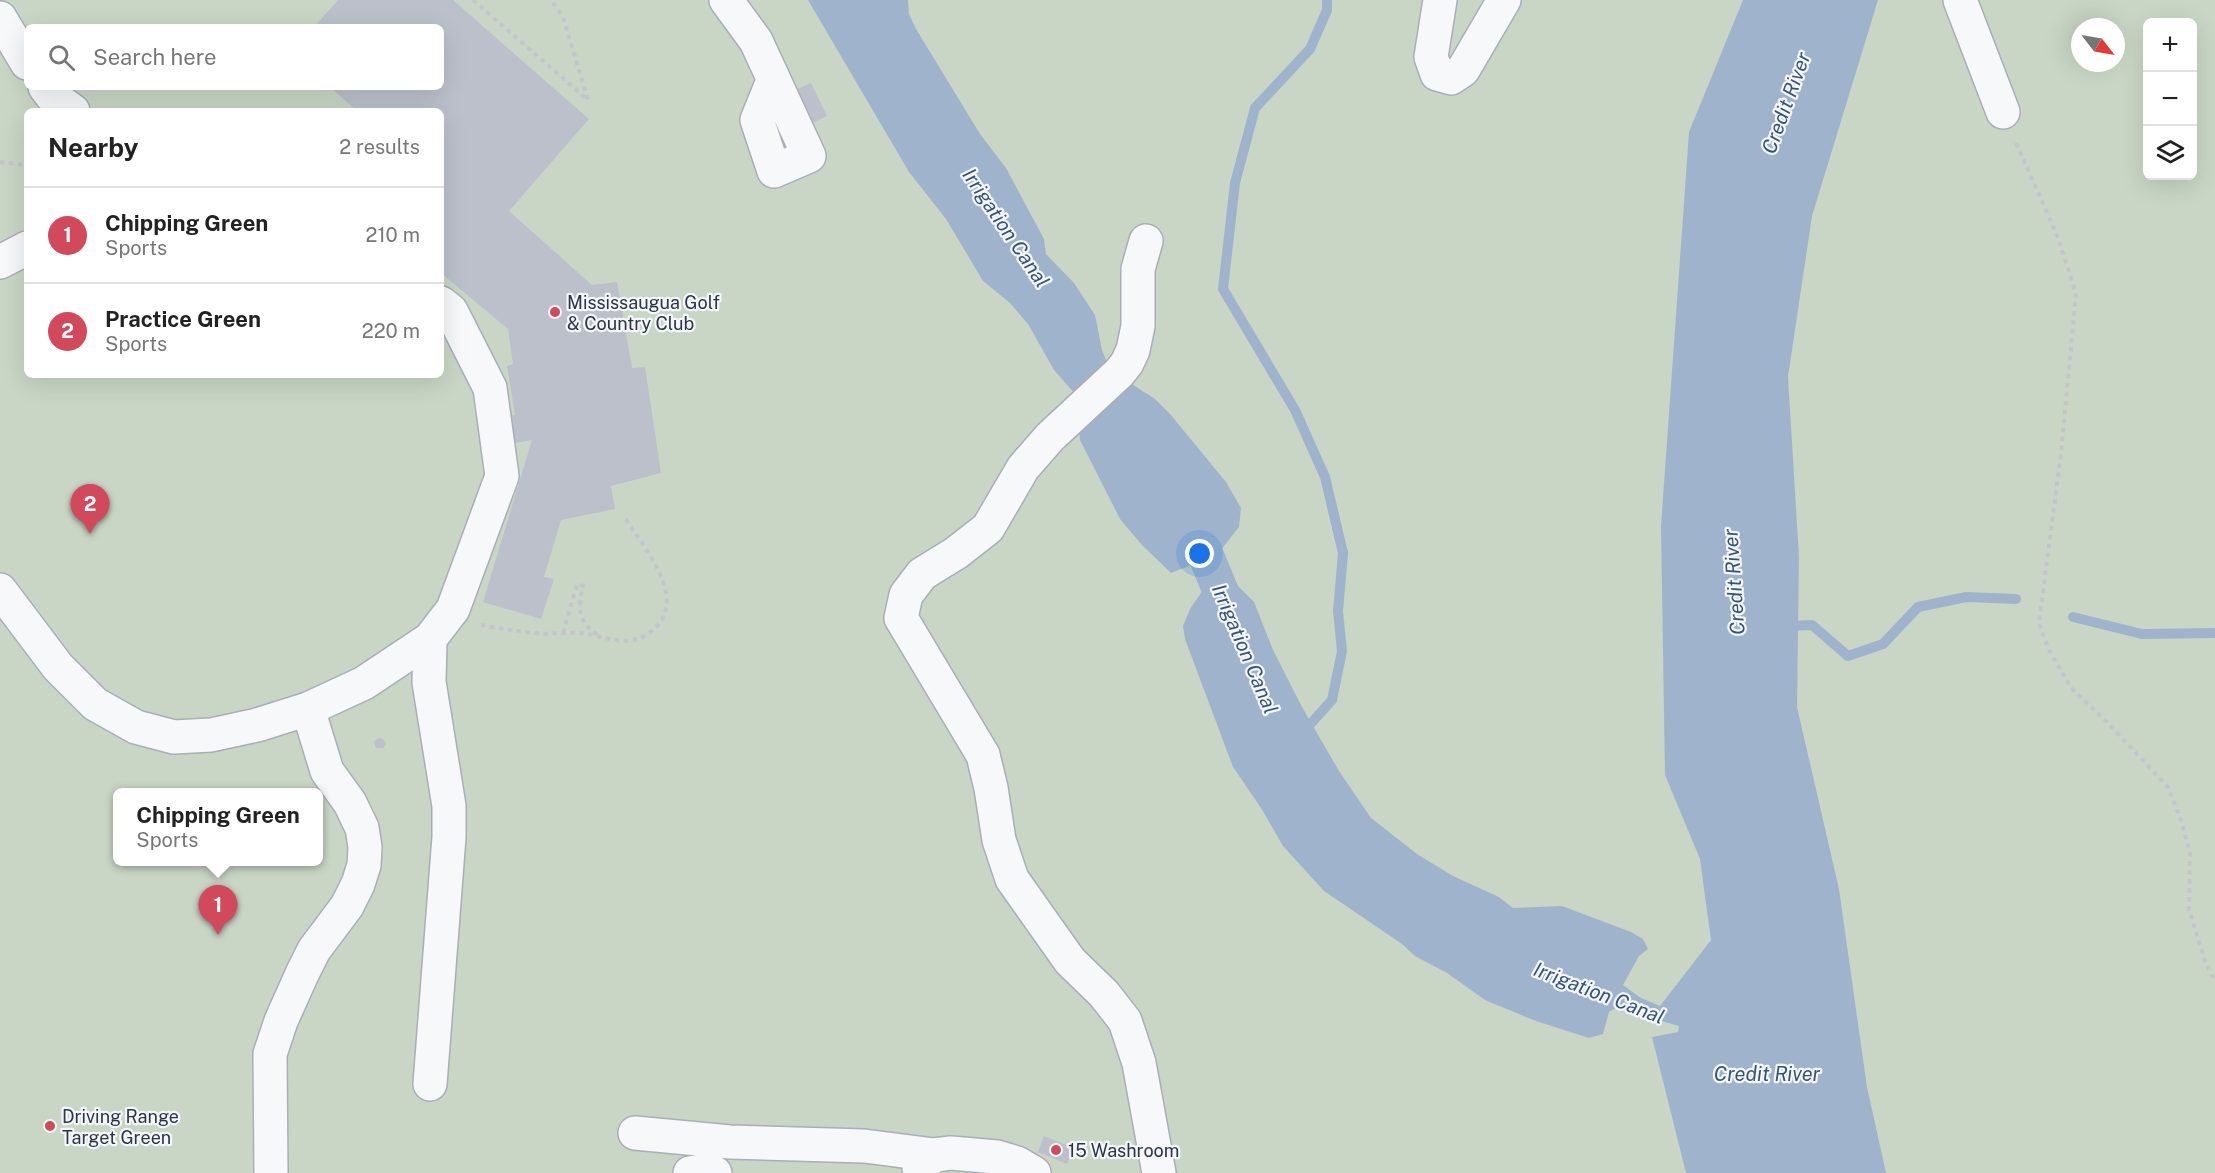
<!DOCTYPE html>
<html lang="en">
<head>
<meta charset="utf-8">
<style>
	body { margin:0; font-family:"Public Sans",sans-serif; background:#f2f2f2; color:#222 }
	.controls { position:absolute; right:18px; top:18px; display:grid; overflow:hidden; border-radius:9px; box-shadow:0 6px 24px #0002 }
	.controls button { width:54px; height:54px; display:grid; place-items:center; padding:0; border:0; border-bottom:2px solid #e0e0e0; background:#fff; color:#222; font:30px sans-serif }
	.compass { position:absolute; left:2071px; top:18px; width:54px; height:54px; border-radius:50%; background:#fff; box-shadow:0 6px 24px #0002; rotate:121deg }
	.you { position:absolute; left:1200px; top:554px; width:21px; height:21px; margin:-15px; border:4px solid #fff; border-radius:50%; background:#1a73e8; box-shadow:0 0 0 9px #1a73e833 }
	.badge { display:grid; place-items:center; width:39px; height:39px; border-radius:50%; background:#d1495b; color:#fff; font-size:20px; font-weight:700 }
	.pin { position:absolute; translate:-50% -50px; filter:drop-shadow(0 2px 3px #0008) }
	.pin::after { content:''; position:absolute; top:32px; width:21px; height:18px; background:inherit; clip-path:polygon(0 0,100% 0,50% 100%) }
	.popup { position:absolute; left:113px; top:788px; width:210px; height:78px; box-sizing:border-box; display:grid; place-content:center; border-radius:9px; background:#fff; filter:drop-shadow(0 2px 4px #0005); font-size:20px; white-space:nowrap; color:#767676 }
	.popup b { font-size:22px; color:#222 }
	.popup::after { content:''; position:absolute; left:50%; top:100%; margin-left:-12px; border:12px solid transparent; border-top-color:#fff }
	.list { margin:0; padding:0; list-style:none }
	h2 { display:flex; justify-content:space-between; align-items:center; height:78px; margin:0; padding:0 24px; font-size:26px }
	h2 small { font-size:20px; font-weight:400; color:#767676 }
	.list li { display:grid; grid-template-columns:39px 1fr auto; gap:18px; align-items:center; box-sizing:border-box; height:96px; padding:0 24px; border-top:2px solid #e0e0e0 }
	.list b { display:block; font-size:22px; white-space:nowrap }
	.list p { margin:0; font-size:20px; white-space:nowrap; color:#767676 }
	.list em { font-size:20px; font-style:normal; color:#767676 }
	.icon { flex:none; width:33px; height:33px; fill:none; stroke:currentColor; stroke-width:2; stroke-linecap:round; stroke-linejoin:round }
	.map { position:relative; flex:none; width:2215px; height:1173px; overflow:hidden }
	.search { position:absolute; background:#fff; box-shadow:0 6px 24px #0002; left:24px; top:24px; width:420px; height:66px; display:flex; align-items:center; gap:15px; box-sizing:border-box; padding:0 21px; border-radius:9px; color:#767676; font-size:22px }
	.panel { position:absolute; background:#fff; box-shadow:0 6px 24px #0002; left:24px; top:108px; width:420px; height:270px; border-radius:9px }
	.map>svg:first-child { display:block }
	.green { fill:#c9d6c5; fill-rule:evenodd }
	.water { fill:#9fb4cc }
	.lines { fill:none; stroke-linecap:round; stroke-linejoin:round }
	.stream { stroke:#9fb4cc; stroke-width:10 }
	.canal { stroke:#9fb4cc; stroke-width:36 }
	.building { fill:#bbc0ca }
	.minor-casing { stroke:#a9aeb7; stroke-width:36 }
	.path { stroke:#c2c5cb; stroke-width:4; stroke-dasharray:4.5 4.5; stroke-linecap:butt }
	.minor { stroke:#f7f8fa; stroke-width:33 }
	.poi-dot { fill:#d1495b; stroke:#f4f6f9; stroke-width:2 }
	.labels { text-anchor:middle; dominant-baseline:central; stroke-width:4.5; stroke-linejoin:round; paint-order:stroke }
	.poi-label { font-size:18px; fill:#2b3445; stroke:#f4f6f9; text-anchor:start }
	.water-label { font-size:20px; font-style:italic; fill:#34527a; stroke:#f4f6f9 }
</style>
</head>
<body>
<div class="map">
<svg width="2215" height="1173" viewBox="0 0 2215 1173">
	<rect width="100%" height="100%" fill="#e4e7ec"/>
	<path class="green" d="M 0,0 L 2215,0 L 2215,1173 L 0,1173 ZM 2148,22 L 2192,22 L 2192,176 L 2148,176 ZM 27,27 L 441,27 L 441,87 L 27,87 ZM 2080,27 L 2116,27 L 2116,63 L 2080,63 ZM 27,111 L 441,111 L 441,375 L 27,375 ZM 118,792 L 318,792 L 318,862 L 118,862 Z"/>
	<g class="water">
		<path d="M 808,0 L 908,0 L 909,14 L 916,29 L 980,134 L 1006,168 L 1044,239 L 1046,254 L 1074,283 L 1095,315 L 1102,350 L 1109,368 L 1076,395 L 1054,370 L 1028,324 L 1010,303 L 983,281 L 946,219 L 909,172 Z"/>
		<path d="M 1743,0 L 1878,0 L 1812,216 L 1788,377 L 1799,557 L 1797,707 L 1839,889 L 1867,1087 L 1886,1173 L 1686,1173 L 1652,1037 L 1678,1032 L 1679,1026 L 1616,1008 L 1609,1012 L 1603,1034 L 1589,1038 L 1533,1020 L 1485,1000 L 1447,973 L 1415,956 L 1402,944 L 1324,891 L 1283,846 L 1261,808 L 1233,767 L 1185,639 L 1183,626 L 1190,609 L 1203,590 L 1221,582 L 1236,584 L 1254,602 L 1273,650 L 1302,707 L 1339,771 L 1371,818 L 1417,854 L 1453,876 L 1499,897 L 1513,908 L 1562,906 L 1631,932 L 1643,939 L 1648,949 L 1639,956 L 1623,985 L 1641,998 L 1660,1006 L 1711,940 L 1700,859 L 1665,775 L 1661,526 L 1689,132 Z"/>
		<path d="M 1127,381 L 1155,399 L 1170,414 L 1226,482 L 1241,508 L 1239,527 L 1217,555 L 1171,573 L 1141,544 L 1120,519 L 1080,440 L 1079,427 Z"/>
	</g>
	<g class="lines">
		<g class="stream">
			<path d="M 2073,617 L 2142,634 L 2215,633"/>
			<path d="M 1786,626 L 1812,625 L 1848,656 L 1883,644 L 1918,607 L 1966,597 L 2016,599"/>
			<path d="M 1305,735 L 1306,729 L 1332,700 L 1342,651 L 1338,611 L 1343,553 L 1325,477 L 1295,410 L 1223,289 L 1235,183 L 1255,108 L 1310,49 L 1327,10 L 1327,0"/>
		</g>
		<path class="canal" d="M 1189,515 L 1236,628"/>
	</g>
	<g class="building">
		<path d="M 338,0 L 453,0 L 589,119 L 509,211 L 592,285 L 617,282 L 632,368 L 645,367 L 661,473 L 611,486 L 615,509 L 561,520 L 544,577 L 554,579 L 541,619 L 483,602 L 532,440 L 492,447 L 488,420 L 515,415 L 507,366 L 513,364 L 508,329 L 441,273 L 441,111 L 357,111 L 330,87 L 441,87 L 441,27 L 314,27 Z"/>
		<path d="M 811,83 L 827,116 L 806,126 L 791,92 Z"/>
		<path d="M 378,738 L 383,739 L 386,744 L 383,748 L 376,748 L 374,742 Z"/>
		<path d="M 1044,1136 L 1073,1148 L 1067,1164 L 1038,1152 Z"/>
	</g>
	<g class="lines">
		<defs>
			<g id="minor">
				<path d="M 726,0 L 756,41 L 809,156 L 774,171 L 757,120 L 770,88"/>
				<path d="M 1440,0 L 1431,57 L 1437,74 L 1451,78 L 1463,70 L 1504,0"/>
				<path d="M 1960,0 L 2003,112"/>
				<path d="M 0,18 L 27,63"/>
				<path d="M 45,87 L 52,96 L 73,111"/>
				<path d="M 1146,241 L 1138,269 L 1138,326 L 1133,350 L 1127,363 L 1119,373 L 1050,437 L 1023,468 L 988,528 L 956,553 L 922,574 L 906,595 L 901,618 L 983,755 L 991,788 L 999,840 L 1012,879 L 1070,961 L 1104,994 L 1125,1021 L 1139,1063 L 1159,1173"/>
				<path d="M 0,262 L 27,248"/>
				<path d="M 0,590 L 58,667 L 95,704 L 136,727 L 174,737 L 211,735 L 257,725 L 308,709 L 364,683 L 430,639 L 453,609 L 502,476 L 490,388 L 451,311 L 441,303"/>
				<path d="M 430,639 L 429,682 L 449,806 L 449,837 L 430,1084"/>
				<path d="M 635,1133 L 730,1142 L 864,1146 L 934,1155"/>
				<path d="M 919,1169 L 934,1155 L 951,1153 L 997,1157 L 1017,1163 L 1034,1173"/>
				<path d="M 271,1173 L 270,1054 L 281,1021 L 302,974 L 314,950 L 347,906 L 358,884 L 364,865 L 365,847 L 362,828 L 350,803 L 327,771 L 308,709"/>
				<path d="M 690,1173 L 707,1170 L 715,1173"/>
			</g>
		</defs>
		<use href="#minor" class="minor-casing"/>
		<g class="path">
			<path d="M 473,0 L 588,100 L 563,17 L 551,0"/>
			<path d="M 2016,143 L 2057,235 L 2076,294 L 2061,453 L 2039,623 L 2048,648 L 2071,688 L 2104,719 L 2168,787 L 2182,823 L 2190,854 L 2189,910 L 2205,961 L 2215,982"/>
			<path d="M 0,162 L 27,165"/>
			<path d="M 481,625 C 499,628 518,632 536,633 C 550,635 564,632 578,633 C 597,634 618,645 637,639 C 645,637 651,632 656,627 C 687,595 642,545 624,517"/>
			<path d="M 563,633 L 577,584 L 583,586 C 578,610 577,623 600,636"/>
		</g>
		<use href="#minor" class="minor"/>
	</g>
	<g class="poi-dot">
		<circle cx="555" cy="312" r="6"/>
		<circle cx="50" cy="1126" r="6"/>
		<circle cx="1056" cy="1150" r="6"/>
	</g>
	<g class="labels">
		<g class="poi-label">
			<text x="567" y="302">Mississaugua Golf<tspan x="567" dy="21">&amp; Country Club</tspan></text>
			<text x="62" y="1116">Driving Range<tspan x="62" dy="21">Target Green</tspan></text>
			<text x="1068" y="1150">15 Washroom</text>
		</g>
		<g class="water-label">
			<text transform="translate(1786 103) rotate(-70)">Credit River</text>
			<text transform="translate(1006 228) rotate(56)">Irrigation Canal</text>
			<text transform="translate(1734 582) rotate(-94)">Credit River</text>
			<text transform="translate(1245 649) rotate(67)">Irrigation Canal</text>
			<text transform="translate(1599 993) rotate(21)">Irrigation Canal</text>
			<text x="1767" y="1074">Credit River</text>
		</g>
	</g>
</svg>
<div class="controls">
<button>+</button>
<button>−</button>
<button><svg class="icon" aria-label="layers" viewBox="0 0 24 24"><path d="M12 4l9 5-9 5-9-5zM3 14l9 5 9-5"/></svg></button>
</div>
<svg class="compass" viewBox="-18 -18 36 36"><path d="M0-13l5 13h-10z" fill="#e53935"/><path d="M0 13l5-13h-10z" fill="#767676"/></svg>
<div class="you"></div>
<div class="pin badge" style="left:218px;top:935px">1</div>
<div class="popup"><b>Chipping Green</b>Sports</div>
<div class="pin badge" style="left:90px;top:534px">2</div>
<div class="search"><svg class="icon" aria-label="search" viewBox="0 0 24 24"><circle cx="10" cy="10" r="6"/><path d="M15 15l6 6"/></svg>Search here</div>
<section class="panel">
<h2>Nearby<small>2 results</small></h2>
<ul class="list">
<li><span class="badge">1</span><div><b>Chipping Green</b><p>Sports</p></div><em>210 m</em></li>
<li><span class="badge">2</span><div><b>Practice Green</b><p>Sports</p></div><em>220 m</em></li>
</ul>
</section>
</div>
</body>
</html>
